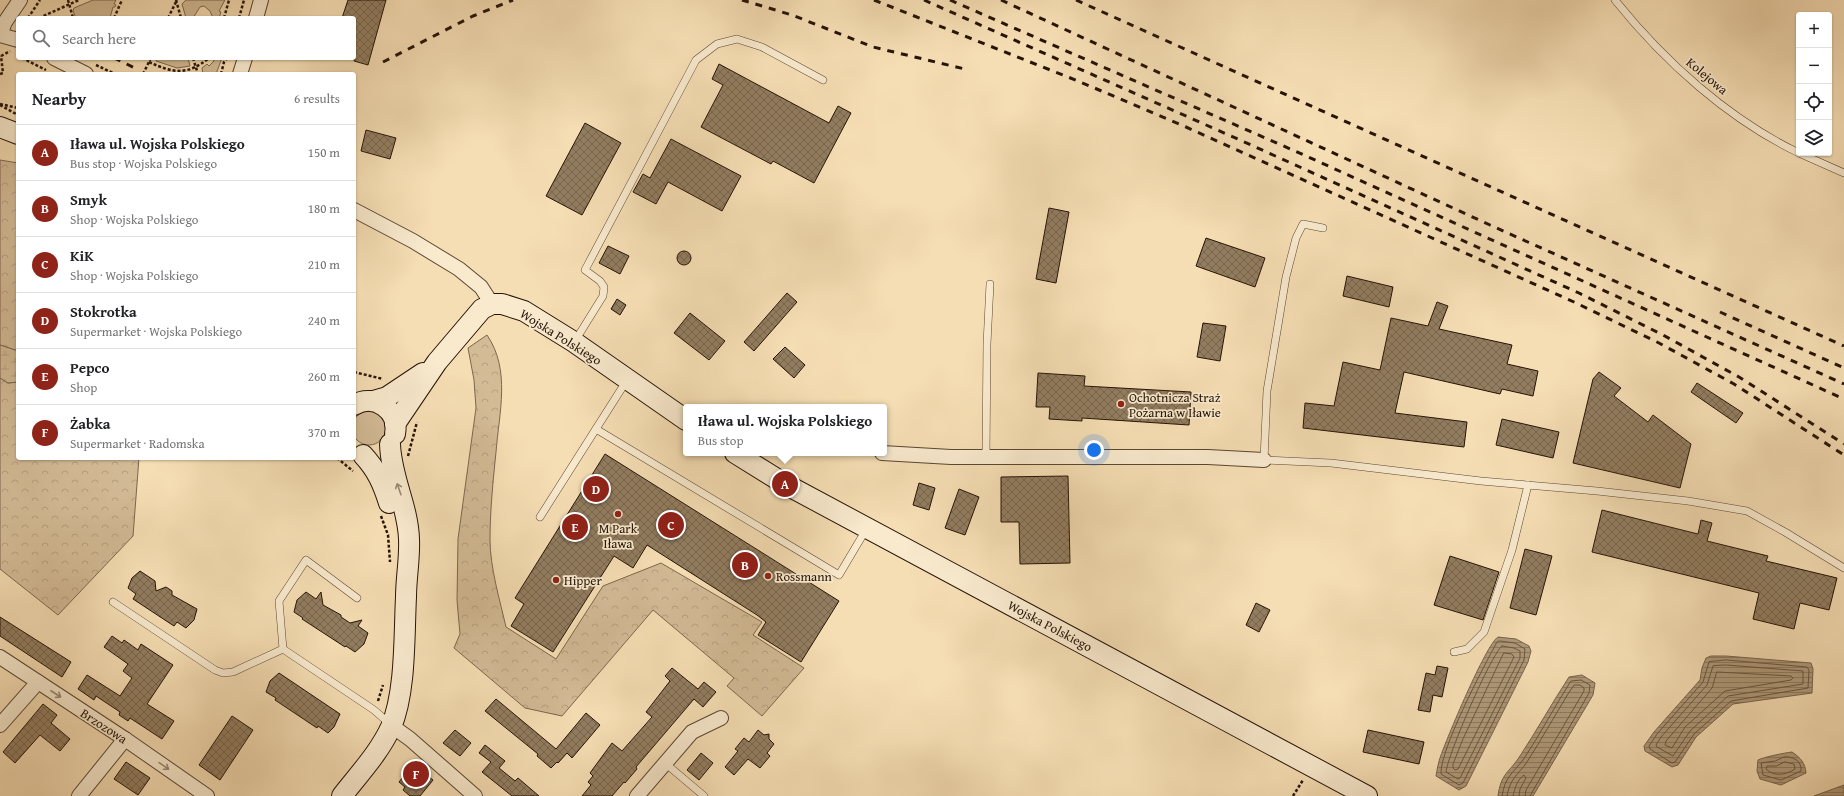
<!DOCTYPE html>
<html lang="en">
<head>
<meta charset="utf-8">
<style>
	body { margin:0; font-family:"Gentium Book Plus",serif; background:#f2f2f2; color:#202124 }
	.controls { position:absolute; right:12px; top:12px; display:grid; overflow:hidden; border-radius:4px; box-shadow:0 1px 3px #0004 }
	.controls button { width:36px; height:36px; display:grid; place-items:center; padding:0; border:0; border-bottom:1px solid #e0e0e0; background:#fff; color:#202124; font:20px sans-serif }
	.you { position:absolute; left:1094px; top:450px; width:14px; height:14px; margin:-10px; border:3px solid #fff; border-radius:50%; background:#1a73e8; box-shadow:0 0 0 6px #1a73e833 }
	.badge { display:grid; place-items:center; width:26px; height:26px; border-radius:50%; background:#8f2418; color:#fff; font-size:13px; font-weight:700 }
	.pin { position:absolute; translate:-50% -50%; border:2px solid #fff; box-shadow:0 1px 4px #0006 }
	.popup { position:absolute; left:683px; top:404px; width:204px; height:52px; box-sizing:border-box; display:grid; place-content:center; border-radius:4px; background:#fff; filter:drop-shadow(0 1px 3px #0005); font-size:13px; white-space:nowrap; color:#757577 }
	.popup b { font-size:15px; color:#202124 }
	.popup::after { content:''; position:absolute; left:50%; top:100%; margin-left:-8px; border:8px solid transparent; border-top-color:#fff }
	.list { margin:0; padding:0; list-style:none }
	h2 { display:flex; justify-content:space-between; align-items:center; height:52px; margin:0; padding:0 16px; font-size:17px }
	h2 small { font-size:13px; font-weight:400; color:#757577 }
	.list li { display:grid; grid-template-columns:26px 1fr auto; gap:12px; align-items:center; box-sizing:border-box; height:56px; padding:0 16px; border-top:1px solid #e0e0e0 }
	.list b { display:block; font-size:15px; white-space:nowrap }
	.list p { margin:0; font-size:13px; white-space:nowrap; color:#757577 }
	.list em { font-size:13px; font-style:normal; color:#757577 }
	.icon { flex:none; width:22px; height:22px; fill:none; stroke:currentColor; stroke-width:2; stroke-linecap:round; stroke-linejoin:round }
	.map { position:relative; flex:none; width:1844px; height:796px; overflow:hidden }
	.search { position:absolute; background:#fff; box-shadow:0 1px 3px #0004; left:16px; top:16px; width:340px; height:44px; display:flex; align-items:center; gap:10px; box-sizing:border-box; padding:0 14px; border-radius:4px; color:#757577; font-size:15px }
	.panel { position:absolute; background:#fff; box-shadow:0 1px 3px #0004; left:16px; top:72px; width:340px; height:388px; border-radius:4px }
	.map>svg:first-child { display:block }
	.grass { fill:#d3bb96; stroke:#7c674e }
	.forest { fill:url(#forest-crowns); stroke:#7c674e }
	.wetland { fill:url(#wetland-marsh); stroke:#7c674e }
	.water { fill:url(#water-rules); stroke:#78634b }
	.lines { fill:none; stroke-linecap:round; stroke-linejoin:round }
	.shore { stroke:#6a5640; stroke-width:1 }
	.building { fill:url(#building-cross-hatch); stroke:#261306 }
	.lane-casing { stroke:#5a4632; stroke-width:8 }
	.street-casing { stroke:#5a4632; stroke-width:16 }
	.secondary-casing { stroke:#261306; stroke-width:22 }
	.path { stroke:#261306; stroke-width:2.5; stroke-dasharray:3 2; stroke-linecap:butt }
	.lane { stroke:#f9eace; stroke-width:7 }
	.street { stroke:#f9eace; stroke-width:14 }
	.secondary { stroke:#f9eace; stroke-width:20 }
	.rail { stroke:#261306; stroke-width:3; stroke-dasharray:7 7; stroke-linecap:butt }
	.oneway { stroke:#9a8974 }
	.poi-dot { fill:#8f2418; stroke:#f9eace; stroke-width:1.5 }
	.labels { text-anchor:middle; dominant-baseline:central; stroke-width:3.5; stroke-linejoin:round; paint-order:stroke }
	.street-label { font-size:13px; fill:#261306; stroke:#f9eace }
	.poi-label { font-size:13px; fill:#261306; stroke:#f9eace; text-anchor:start }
</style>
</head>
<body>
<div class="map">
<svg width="1844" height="796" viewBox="0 0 1844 796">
	<defs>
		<pattern id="forest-crowns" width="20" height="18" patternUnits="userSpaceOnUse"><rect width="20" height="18" fill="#d3bb96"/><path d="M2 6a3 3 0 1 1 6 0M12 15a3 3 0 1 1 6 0" fill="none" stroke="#b5a080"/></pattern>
		<pattern id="wetland-marsh" width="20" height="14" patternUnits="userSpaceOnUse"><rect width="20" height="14" fill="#d3bb96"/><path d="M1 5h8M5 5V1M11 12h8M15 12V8" fill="none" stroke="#b5a080"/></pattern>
		<pattern id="water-rules" width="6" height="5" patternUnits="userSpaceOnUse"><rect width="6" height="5" fill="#af9979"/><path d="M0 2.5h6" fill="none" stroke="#8e7c61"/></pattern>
		<pattern id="building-cross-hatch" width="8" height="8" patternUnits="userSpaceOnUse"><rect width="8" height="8" fill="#927d60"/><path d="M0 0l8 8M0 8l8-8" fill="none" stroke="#77654d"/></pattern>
	</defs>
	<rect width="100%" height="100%" fill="#f6deb4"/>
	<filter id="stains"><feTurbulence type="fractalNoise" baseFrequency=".005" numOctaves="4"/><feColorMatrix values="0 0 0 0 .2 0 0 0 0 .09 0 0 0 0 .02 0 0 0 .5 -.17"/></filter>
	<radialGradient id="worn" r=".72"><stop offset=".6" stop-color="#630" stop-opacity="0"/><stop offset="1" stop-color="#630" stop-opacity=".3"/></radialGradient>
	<g class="grass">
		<path d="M 93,0 L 116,0 L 114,4 L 116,5 L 115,7 L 113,7 L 110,18 L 76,18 L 73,11 L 74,8 Z"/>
		<path d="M 186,0 L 225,0 L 219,11 L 221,12 L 219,18 L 213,18 L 210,11 L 204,6 L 200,7 L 193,18 L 186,18 L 182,4 Z"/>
		<path d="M 156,58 L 188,58 L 190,66 L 177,68 L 156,61 Z"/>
		<path d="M 213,58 L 222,58 L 216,74 L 203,74 L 202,68 L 207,64 L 209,66 L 214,61 Z"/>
		<circle cx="369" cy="428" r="17"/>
	</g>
	<g class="forest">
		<path d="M 0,160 L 18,163 L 18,351 L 0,345 Z"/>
		<path d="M 487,335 C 511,370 499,413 496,452 C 493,481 490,511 490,540 C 490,567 500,601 506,627 L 556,659 L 603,586 L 661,563 L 762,622 L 753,635 L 804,668 L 762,716 L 727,686 L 734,678 L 653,610 L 562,716 L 525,708 L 454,648 L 460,634 L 457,600 L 458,539 L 476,408 L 474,380 L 468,348 Z"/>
		<path d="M 0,378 L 8,383 L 18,382 L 18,458 L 139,458 L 133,536 L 58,615 L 0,569 Z"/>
	</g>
	<path class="wetland" d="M 0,345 L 18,351 L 18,382 L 8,383 L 0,378 Z"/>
	<g class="water">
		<path d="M 1498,637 L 1516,639 L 1529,646 L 1531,651 L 1528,662 L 1466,786 L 1459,790 L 1436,776 C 1437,770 1438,764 1440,758 C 1446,740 1486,644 1498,637 Z"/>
		<path d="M 1711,656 L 1726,656 L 1811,663 L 1813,669 L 1812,693 L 1733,704 L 1696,737 L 1678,765 L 1672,767 L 1645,751 L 1644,746 L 1654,732 L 1700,680 L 1702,668 L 1706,658 Z"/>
		<path d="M 1582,675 L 1595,683 L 1593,695 L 1533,796 L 1498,796 C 1501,773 1509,773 1520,756 C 1537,730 1552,703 1569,677 Z"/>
		<path d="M 1792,752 C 1801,758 1805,763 1806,773 L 1781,785 L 1760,779 L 1757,771 L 1758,760 C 1764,757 1784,753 1792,752 Z"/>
		<path d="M 1844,785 L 1844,796 L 1814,796 Z"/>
	</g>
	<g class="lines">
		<g class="shore">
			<path d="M 1500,641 L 1515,643 L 1525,649 L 1524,660 L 1463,783 L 1459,785 L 1441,774 C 1440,749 1483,668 1497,642 Z"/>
			<path d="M 1502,646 L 1514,648 L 1520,651 L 1520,658 L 1460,778 L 1458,779 L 1446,772 C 1447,757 1491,654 1502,646 Z"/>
			<path d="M 1504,653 L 1512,654 L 1514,657 L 1458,769 L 1455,770 L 1453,768 L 1453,764 L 1463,739 Z"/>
			<path d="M 1726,660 L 1807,667 L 1809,670 L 1808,688 L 1731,701 L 1694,734 L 1675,762 L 1672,763 L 1650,749 L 1649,746 L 1657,734 L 1703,682 L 1709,662 Z"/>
			<path d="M 1726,665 L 1803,671 L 1803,684 L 1728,696 L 1690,731 L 1673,756 L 1657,747 L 1656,745 L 1661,737 L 1707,685 L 1713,666 Z"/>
			<path d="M 1717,672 L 1791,676 L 1793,678 L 1791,680 L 1725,691 L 1685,727 L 1672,748 L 1665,745 L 1666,741 L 1712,688 Z"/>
			<path d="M 1784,757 C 1793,756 1802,761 1801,771 L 1781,780 L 1763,775 L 1761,763 L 1775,761 Z"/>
			<path d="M 1785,762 L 1794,764 L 1795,769 C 1786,775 1774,777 1766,769 L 1767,766 L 1776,766 Z"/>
			<path d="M 1502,796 C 1505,777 1512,774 1523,760 C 1540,735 1554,707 1571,681 L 1581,680 L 1590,685 L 1589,693 L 1530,796"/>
			<path d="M 1507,796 C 1510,778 1518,775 1527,762 C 1541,740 1554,717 1568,694 L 1574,685 L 1580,685 L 1584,688 L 1584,691 L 1526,790 L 1525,796"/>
			<path d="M 1513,796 C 1515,788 1517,780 1524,775 L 1526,778 L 1520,789 L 1519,796"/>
		</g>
	</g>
	<g class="building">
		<path d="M 348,0 L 386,0 L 368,65 L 354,61 L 354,18 L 342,18 Z"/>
		<path d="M 719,64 L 829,123 L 838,106 L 851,113 L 814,183 L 773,161 L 771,164 L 701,127 L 723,85 L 712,79 Z"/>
		<path d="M 585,123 L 621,143 L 582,215 L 546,196 Z"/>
		<path d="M 366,130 L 396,138 L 390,159 L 361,151 Z"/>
		<path d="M 671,139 L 741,176 L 722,211 L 668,182 L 656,204 L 633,192 L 643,174 L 650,178 Z"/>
		<path d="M 1049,208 L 1069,212 L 1056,283 L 1036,279 Z"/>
		<path d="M 1206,238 L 1265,258 L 1255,287 L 1196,266 Z"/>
		<path d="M 608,246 L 629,256 L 620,274 L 599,263 Z"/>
		<circle cx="684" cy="258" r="7"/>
		<path d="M 1347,276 L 1393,287 L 1389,307 L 1343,296 Z"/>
		<path d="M 787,293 L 797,302 L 754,351 L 744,342 Z"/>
		<path d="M 617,299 L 626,305 L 620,315 L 611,309 Z"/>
		<path d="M 1437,302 L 1448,306 L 1439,329 L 1512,345 L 1507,364 L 1538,371 L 1533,396 L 1502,389 L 1500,394 L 1404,372 L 1395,413 L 1467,422 L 1464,447 L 1303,428 L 1305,403 L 1334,406 L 1343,362 L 1380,370 L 1391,318 L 1428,326 Z"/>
		<path d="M 690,313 L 725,341 L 709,360 L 674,333 Z"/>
		<path d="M 1203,323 L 1226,326 L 1220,361 L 1197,357 Z"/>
		<path d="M 785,347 L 805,365 L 794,378 L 773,359 Z"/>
		<path d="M 1599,372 L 1621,388 L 1614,396 L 1648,422 L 1653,415 L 1691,444 L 1680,488 L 1573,463 L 1593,379 Z"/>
		<path d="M 1038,373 L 1085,376 L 1084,386 L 1191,392 L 1189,425 L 1082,418 L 1082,421 L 1049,419 L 1050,407 L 1036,407 Z"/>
		<path d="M 1697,383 L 1743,413 L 1736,423 L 1691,392 Z"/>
		<path d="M 1502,419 L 1559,432 L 1553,458 L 1496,445 Z"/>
		<path d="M 605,454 L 839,601 L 801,662 L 758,635 L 766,622 L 757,615 L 647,545 L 633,568 L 614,556 L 553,652 L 511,626 L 524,604 L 515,598 Z"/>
		<path d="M 1068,476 L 1070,563 L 1020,564 L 1019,522 L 1001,522 L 1001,477 Z"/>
		<path d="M 919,483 L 935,488 L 929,510 L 913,505 Z"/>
		<path d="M 959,489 L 979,497 L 965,535 L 945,528 Z"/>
		<path d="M 1602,510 L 1698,534 L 1701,520 L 1712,523 L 1707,541 L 1768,556 L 1766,561 L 1837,578 L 1829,610 L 1800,603 L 1794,629 L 1753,619 L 1759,593 L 1592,552 Z"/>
		<path d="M 1525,549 L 1552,556 L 1536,615 L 1510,608 Z"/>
		<path d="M 1450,556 L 1499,572 L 1483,620 L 1434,605 Z"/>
		<path d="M 140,571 L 155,581 L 156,591 L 166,587 L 172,591 L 172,595 L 197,609 L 194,620 L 186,628 L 177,622 L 174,626 L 133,599 L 136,594 L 128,588 L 132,578 Z"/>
		<path d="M 306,592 L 316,599 L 321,592 L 323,605 L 341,615 L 341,617 L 350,623 L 362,620 L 358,626 L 368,633 L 364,644 L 355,652 L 346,646 L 345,647 L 302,619 L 303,618 L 294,612 L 297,600 Z"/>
		<path d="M 1256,603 L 1270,610 L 1259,632 L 1246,625 Z"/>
		<path d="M 0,617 L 71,662 L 62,677 L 0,636 Z"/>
		<path d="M 112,636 L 122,643 L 124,640 L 138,650 L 141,644 L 173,665 L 147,704 L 174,721 L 162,739 L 130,718 L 128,721 L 119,715 L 120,712 L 96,696 L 94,700 L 78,689 L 87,675 L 120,696 L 132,678 L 123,671 L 128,664 L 104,647 Z"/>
		<path d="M 1437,666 L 1448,668 L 1442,697 L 1433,695 L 1430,712 L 1418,710 L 1426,673 L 1435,675 Z"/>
		<path d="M 672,668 L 698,689 L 704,682 L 716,692 L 703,707 L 694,699 L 636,767 L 637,769 L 625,783 L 624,782 L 612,796 L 582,796 L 591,785 L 588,782 L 593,776 L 590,773 L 612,743 L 622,751 L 652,717 L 646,712 L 670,681 L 665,676 Z"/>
		<path d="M 279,673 L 340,714 L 334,727 L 328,733 L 318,726 L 317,728 L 275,700 L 276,698 L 266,692 L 270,681 Z"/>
		<path d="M 496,699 L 556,749 L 586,713 L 600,725 L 572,758 L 567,753 L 558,763 L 557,762 L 551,768 L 537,756 L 538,754 L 485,711 Z"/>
		<path d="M 43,704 L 57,715 L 51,723 L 70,739 L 60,751 L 40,735 L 15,763 L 3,752 Z"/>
		<path d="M 232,716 L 253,730 L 220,780 L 199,765 Z"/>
		<path d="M 455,730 L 471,743 L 460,756 L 443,743 Z"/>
		<path d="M 758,730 L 764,735 L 769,734 L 769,739 L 774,744 L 767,753 L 770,756 L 760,768 L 748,759 L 734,775 L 725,767 L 738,751 L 735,749 L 744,738 L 749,742 Z"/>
		<path d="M 1368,730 L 1424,742 L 1419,764 L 1363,752 Z"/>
		<path d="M 485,745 L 505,761 L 499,768 L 515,781 L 518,778 L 539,796 L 512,796 L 482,772 L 491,762 L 479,753 Z"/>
		<path d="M 701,753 L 713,763 L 699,780 L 687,770 Z"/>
		<path d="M 126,762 L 150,778 L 138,795 L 114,779 Z"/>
		<path d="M 410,768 L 417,768 L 433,780 L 420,796 L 410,796 L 403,790 L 405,787 L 399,782 Z"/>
	</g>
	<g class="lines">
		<defs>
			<g id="lane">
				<path d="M 1615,0 C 1664,61 1728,119 1799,153"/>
				<path d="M 1799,153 L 1844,173"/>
				<path d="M 1323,228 L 1303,224 L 1296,238 L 1286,277 L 1267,391 L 1264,460 L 1331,463 L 1481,481 L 1597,491 L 1688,501 L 1747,511 L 1785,532 L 1844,568"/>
				<path d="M 575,341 L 603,296 L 604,287 L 600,281 L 585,270 L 696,60 L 717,44 L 737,39 L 762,47 L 823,80"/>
				<path d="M 596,429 L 839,575 L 867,528"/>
				<path d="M 986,456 L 987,344 L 990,284"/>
				<path d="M 540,517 L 627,380"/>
				<path d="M 357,598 L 306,560 L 279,601 L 283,649 L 374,710 L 390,724"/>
				<path d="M 113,602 L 215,670 L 223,673 L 233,672 L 283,649"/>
				<path d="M 1454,652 L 1467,649 L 1484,632 L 1512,550 L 1528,485"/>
				<path d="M 665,763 L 704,796"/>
			</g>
			<g id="street">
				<path d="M 256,18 L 261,0"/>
				<path d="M 0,35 L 5,22 L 20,0"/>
				<path d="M 0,35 L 18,40"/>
				<path d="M 54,58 L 86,74"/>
				<path d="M 240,74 L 245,58"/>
				<path d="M 354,210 L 413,241 L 459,269 L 481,287 L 492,304"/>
				<path d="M 882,453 L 951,457 L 1208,457 L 1264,460"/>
				<path d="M 0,657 L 125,739 L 207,796"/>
				<path d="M 0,725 L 38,682"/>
				<path d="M 392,726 L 410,739 L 475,796"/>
				<path d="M 79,796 L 125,739"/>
				<path d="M 637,796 L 692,732 L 721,718"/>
			</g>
			<g id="secondary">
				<path d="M 0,127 L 18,134"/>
				<path d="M 373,401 L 387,397 L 423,373"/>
				<path d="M 354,405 C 374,393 400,410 395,434"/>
				<path d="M 395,424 L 437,362 L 482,309 L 492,304 L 502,304 L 524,311 L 574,342 L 686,420"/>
				<path d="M 735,453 L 785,484 L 1367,796"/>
				<path d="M 363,455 C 377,470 383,484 389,503"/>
				<path d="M 342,796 C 359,774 379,753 391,727 C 406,692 404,635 406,597 C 406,578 410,558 409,539 C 408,506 391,477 390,444"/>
			</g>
		</defs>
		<use href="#lane" class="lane-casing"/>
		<use href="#street" class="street-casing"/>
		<use href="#secondary" class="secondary-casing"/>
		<g class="path">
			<path d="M 68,0 L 73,18"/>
			<path d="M 176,0 L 181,18"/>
			<path d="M 28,18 L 40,0"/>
			<path d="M 39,18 L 79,0"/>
			<path d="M 114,18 L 122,0"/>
			<path d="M 168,18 L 177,0"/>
			<path d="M 224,18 L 229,0"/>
			<path d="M 239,18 L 244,0"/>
			<path d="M 1,56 L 10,51"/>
			<path d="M 22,58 L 46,70"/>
			<path d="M 193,58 L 198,74"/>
			<path d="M 149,62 C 173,73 187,76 209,58"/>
			<path d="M 96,65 L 115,74"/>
			<path d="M 0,74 L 3,73 L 1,56"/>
			<path d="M 143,74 L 151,58"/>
			<path d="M 221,74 L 224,62 L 227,58"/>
			<path d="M 0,104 L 18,108"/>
			<path d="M 0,105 L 18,115"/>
			<path d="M 354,372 L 383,379"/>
			<path d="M 408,456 L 417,422"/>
			<path d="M 337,458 L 353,471"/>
			<path d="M 381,516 L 388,535 L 390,562"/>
			<path d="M 378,701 L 383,685"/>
			<path d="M 1293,796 L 1303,780"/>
		</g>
		<use href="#lane" class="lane"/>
		<use href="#street" class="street"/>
		<use href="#secondary" class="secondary"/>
		<g class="rail">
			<path d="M 742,0 L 792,15 L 873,47 L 969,70"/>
			<path d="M 874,0 L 1078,81 L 1186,127 L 1574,302 L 1659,343 L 1734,384 L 1844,455"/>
			<path d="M 924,0 L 1231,136 L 1579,293 L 1663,335 L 1739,377 L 1844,444"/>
			<path d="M 950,0 L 1295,151 L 1844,399"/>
			<path d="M 1001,0 L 1490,225 L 1844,384"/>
			<path d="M 1076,0 L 1844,346"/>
			<path d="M 114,58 L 135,68"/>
			<path d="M 383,62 L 473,16 L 513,0"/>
			<path d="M 1720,312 L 1844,368"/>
		</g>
	</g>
	<defs><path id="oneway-shaft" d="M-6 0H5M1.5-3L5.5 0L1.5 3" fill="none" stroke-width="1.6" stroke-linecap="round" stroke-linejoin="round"/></defs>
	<g class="oneway">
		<use href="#oneway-shaft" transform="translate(399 489) rotate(-109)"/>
		<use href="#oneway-shaft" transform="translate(56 694) rotate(33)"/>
		<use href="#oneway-shaft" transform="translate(164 766) rotate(35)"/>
	</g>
	<g class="poi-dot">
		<circle cx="1121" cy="404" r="4"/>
		<circle cx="618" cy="514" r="4"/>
		<circle cx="768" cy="576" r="4"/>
		<circle cx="556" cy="580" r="4"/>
	</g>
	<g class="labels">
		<g class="street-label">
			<text transform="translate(1707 76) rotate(40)">Kolejowa</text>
			<text transform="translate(561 337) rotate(32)">Wojska Polskiego</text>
			<text transform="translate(1050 626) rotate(28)">Wojska Polskiego</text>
			<text transform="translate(104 726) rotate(33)">Brzozowa</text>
		</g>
		<g class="poi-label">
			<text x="1129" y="397">Ochotnicza Straż<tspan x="1129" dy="15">Pożarna w Iławie</tspan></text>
			<text x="618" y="528" text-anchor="middle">M Park<tspan x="618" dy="15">Iława</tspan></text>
			<text x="776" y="576">Rossmann</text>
			<text x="564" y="580">Hipper</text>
		</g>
	</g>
	<rect width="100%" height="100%" filter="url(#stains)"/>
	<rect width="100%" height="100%" fill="url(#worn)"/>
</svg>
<div class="controls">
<button>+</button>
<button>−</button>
<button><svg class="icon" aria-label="locate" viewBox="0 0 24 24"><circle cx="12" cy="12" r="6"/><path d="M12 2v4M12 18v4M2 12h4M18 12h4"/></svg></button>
<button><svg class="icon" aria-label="layers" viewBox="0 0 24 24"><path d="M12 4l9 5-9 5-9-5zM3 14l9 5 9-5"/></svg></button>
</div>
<div class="you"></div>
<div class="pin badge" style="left:785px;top:484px">A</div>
<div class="popup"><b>Iława ul. Wojska Polskiego</b>Bus stop</div>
<div class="pin badge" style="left:745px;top:565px">B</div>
<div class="pin badge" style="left:671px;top:525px">C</div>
<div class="pin badge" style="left:596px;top:489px">D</div>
<div class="pin badge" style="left:575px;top:527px">E</div>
<div class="pin badge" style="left:416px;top:774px">F</div>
<div class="search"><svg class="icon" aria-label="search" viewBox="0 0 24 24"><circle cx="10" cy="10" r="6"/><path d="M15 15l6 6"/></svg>Search here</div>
<section class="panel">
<h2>Nearby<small>6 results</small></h2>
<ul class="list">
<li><span class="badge">A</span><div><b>Iława ul. Wojska Polskiego</b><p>Bus stop · Wojska Polskiego</p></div><em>150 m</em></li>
<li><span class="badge">B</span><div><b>Smyk</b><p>Shop · Wojska Polskiego</p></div><em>180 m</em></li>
<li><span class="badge">C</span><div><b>KiK</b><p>Shop · Wojska Polskiego</p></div><em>210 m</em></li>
<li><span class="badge">D</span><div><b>Stokrotka</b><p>Supermarket · Wojska Polskiego</p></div><em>240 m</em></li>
<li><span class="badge">E</span><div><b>Pepco</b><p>Shop</p></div><em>260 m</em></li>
<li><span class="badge">F</span><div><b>Żabka</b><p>Supermarket · Radomska</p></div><em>370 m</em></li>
</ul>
</section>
</div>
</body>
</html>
